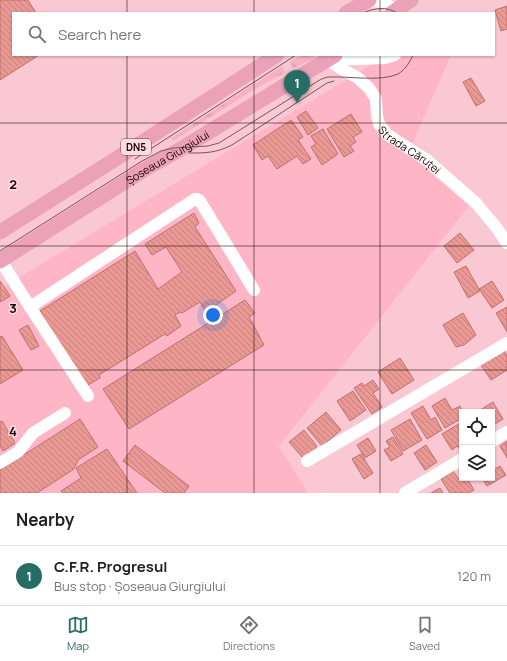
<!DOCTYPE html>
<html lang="en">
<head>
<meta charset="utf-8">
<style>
	body { margin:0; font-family:Manrope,sans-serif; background:#f6f6f6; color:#202124 }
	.controls { position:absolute; right:12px; bottom:12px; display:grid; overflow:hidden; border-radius:0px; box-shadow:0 1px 3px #0004 }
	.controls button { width:36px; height:36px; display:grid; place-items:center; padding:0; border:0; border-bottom:1px solid #e0e0e0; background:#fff; color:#202124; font:20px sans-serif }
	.you { position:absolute; left:213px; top:315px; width:14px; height:14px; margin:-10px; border:3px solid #fff; border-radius:50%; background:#1a73e8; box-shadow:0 0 0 6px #1a73e833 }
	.badge { display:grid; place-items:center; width:26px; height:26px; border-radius:50%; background:#266e65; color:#fff; font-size:13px; font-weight:700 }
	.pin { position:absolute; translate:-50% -33px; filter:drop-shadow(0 1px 2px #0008) }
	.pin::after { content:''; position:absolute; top:21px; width:14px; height:12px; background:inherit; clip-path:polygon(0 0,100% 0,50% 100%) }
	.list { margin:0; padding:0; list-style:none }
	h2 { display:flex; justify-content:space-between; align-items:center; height:52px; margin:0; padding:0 16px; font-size:17px }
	h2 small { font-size:13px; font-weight:400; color:#757577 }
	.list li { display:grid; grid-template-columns:26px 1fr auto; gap:12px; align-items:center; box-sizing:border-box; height:60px; padding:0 16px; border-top:1px solid #e0e0e0 }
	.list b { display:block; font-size:15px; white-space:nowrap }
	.list p { margin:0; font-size:13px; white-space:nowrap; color:#757577 }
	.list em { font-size:13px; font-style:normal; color:#757577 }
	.icon { flex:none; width:22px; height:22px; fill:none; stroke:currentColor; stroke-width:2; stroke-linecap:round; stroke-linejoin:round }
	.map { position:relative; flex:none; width:507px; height:493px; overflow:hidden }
	.search { position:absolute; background:#fff; box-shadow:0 1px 3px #0004; left:12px; right:12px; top:12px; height:44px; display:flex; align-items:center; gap:10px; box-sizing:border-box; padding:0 14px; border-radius:0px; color:#757577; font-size:15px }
	.sheet { height:112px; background:#fff }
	nav { display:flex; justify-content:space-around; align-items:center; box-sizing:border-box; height:56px; border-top:1px solid #e0e0e0; background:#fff; font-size:11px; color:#757577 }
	nav a { display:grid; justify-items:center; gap:2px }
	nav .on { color:#266e65 }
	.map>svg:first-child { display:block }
	.built { fill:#feb6c7 }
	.grass { fill:url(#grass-tufts) }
	.building { fill:url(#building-back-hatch); stroke:#be716d }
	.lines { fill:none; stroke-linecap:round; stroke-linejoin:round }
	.minor { stroke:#fff; stroke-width:12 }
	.major { stroke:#eba2b8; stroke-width:15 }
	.tram { stroke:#78545d; stroke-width:1 }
	.grid { fill:none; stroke:#1c030a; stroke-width:1; stroke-opacity:0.55 }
	.labels { text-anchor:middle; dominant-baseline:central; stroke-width:3; stroke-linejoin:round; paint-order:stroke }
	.shield { fill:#fddbe2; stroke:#60444b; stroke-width:1 }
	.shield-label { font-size:10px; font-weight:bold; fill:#1c030a }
	.street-label { font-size:11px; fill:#1c030a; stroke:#fddbe2 }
	.grid-label { font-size:13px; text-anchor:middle; font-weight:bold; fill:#1c030a; stroke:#fddbe2; stroke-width:3; stroke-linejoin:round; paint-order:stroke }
</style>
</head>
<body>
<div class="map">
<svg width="507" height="493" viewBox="0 0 507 493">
	<defs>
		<pattern id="grass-tufts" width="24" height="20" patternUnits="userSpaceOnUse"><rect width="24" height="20" fill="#f7b1c1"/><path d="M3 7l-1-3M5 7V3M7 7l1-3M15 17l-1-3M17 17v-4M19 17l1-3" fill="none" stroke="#d397a4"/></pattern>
		<pattern id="building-back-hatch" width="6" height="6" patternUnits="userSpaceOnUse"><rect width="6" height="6" fill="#e99893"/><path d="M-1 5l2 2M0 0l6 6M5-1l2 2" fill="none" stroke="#c7817d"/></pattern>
	</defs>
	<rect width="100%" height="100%" fill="#fac8d3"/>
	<path class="built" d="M 387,55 L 451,55 L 408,154 L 469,206 L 279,446 L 308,493 L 0,493 L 0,289 Z"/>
	<g class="grass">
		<path d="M 303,55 L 312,55 L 314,58 L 312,60 L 293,68 L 289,62 Z"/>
		<path d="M 282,66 L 285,73 L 253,90 L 173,141 L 171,138 Z"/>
	</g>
	<g class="building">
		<path d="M 0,0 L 28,0 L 36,13 L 13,13 L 13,55 L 39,55 L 0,80 Z"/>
		<path d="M 507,6 L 507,29 L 501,31 L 495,10 Z"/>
		<path d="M 471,78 L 485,101 L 476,106 L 463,82 Z"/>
		<path d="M 306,111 L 318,128 L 308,135 L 297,117 Z"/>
		<path d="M 351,114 L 362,132 L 353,137 L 356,142 L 350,146 L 354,151 L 344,157 L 327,129 Z"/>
		<path d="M 291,120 L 303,137 L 298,140 L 311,159 L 303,164 L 297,156 L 277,169 L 268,156 L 262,160 L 253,145 Z"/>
		<path d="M 323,129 L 338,154 L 322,165 L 311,147 L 316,144 L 311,136 Z"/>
		<path d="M 194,213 L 199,223 L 195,227 L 236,291 L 206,312 L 200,302 L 182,313 L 180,312 L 175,315 L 181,326 L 167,336 L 165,334 L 99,375 L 100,378 L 86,386 L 40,311 L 135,251 L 158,289 L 182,272 L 166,247 L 152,255 L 145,244 Z"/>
		<path d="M 460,233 L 474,250 L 457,263 L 444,246 Z"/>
		<path d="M 466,266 L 480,291 L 468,298 L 454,272 Z"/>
		<path d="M 0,281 L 10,296 L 0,302 Z"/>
		<path d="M 492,281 L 504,300 L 492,308 L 479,289 Z"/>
		<path d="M 245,300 L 255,313 L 249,317 L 264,345 L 129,429 L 103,389 Z"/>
		<path d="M 507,307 L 507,332 L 496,313 Z"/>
		<path d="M 463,313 L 476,335 L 464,345 L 456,347 L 443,325 Z"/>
		<path d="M 28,325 L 39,346 L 31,350 L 19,330 Z"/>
		<path d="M 2,336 L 23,370 L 0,384 L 0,337 Z"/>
		<path d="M 504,350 L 507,356 L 507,370 L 491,380 L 481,365 Z"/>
		<path d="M 400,358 L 414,380 L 392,394 L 378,372 Z"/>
		<path d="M 373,380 L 379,389 L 373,393 L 382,407 L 372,414 L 354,388 L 362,383 L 364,386 Z"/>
		<path d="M 353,391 L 366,410 L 350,421 L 337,401 Z"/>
		<path d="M 445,398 L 452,410 L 460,406 L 463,412 L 462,412 L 462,418 L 445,428 L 432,406 Z"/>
		<path d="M 493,402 L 503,419 L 492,426 L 492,412 L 477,412 Z"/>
		<path d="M 423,406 L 431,420 L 435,417 L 442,430 L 427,439 L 411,413 Z"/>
		<path d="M 326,412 L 341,430 L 322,446 L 307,428 Z"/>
		<path d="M 80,419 L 98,447 L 78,460 L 74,469 L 37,493 L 0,493 L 0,470 Z"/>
		<path d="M 410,419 L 422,440 L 403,451 L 391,430 Z"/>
		<path d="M 2,421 L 15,443 L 3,451 L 0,446 L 0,422 Z"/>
		<path d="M 462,422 L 462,448 L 459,448 L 457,446 L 452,450 L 442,434 Z"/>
		<path d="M 304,430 L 316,445 L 316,449 L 306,457 L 302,457 L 289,442 Z"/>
		<path d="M 393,437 L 403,454 L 391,461 L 384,450 L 390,447 L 386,441 Z"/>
		<path d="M 368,438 L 376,451 L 365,458 L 357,445 Z"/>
		<path d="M 507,441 L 507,458 L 500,446 Z"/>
		<path d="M 135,445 L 189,486 L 184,493 L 165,493 L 123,461 Z"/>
		<path d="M 426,445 L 437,462 L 425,470 L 414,453 Z"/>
		<path d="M 107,449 L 137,493 L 63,493 L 61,491 L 81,478 L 76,468 Z"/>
		<path d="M 361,454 L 373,473 L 364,479 L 352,459 Z"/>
		<path d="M 492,464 L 495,469 L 500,466 L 506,475 L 487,486 L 482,478 L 492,478 Z"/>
		<path d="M 453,471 L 460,481 L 465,478 L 467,478 L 474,490 L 469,493 L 450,493 L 441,479 Z"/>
		<path d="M 440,488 L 443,493 L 431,493 Z"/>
	</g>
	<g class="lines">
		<g class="minor">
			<path d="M 364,2 C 379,0 387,1 396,13"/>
			<path id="s1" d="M 324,55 L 328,60 L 340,68 L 358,78 L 369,88 L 376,99 L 377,116 L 379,124 L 387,134 L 394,139 L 427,160 L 476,203 L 496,227 L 507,243"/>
			<path d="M 328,60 L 385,58 L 395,55"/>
			<path d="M 1,261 L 30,307 L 195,199 L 197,199 L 200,201 L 254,290"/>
			<path d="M 30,307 L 88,396"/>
			<path d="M 492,441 L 507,432"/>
			<path d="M 307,461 L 507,343"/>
			<path d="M 0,463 L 18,452 L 33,433 L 65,413"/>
			<path d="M 405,493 L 462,459"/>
		</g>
		<g class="major">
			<path d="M 346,13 L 369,0"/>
			<path d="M 392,13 L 411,0"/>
			<path d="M 0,232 L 133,148 L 277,55"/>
			<path id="s2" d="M 0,261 L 147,168 L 179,150 L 335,55"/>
		</g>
		<g class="tram">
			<path d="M 363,13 C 374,8 387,6 397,13"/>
			<path d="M 189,153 C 206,153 216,153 232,145 L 327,83 L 334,81"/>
			<path d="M 135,159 L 296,55"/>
			<path d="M 0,251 L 142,161 L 161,151 L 173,148 L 208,146 L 219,143 L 318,81 C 321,79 326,77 329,77 C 348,76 381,82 398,74 C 405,70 410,62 413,55"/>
		</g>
	</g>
	<path class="grid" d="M 127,0 L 127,13M 254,0 L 254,13M 380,0 L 380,13M 127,55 L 127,493M 254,55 L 254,493M 380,55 L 380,493M 0,123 L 507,123M 0,246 L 507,246M 0,370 L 507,370"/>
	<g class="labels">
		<rect class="shield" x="121" y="139" width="30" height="16" rx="3"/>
		<g class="shield-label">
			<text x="136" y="147">DN5</text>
		</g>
		<g class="street-label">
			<text stroke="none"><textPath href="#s1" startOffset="135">Strada Căruței</textPath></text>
			<text stroke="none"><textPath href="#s2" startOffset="197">Șoseaua Giurgiului</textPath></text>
		</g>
	</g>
	<g class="grid-label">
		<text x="13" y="189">2</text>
		<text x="13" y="313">3</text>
		<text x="13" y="436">4</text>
	</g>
</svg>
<div class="controls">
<button><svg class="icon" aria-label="locate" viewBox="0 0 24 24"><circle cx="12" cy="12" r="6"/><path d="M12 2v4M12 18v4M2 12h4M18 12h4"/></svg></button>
<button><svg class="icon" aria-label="layers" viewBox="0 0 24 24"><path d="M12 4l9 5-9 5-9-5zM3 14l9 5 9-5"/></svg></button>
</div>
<div class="you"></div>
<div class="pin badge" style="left:297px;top:103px">1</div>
<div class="search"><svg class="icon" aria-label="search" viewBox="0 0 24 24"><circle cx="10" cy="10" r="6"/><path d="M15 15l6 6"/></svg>Search here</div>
</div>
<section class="sheet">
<h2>Nearby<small></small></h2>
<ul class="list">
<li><span class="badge">1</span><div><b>C.F.R. Progresul</b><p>Bus stop · Șoseaua Giurgiului</p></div><em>120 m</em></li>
</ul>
</section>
<nav>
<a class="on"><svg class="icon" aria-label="map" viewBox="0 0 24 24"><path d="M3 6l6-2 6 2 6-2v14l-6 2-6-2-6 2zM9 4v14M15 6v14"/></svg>Map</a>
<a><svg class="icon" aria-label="directions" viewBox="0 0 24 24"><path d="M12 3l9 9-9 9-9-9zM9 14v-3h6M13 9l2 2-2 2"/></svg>Directions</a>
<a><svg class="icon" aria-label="saved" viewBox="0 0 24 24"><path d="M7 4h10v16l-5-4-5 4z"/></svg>Saved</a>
</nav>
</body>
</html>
